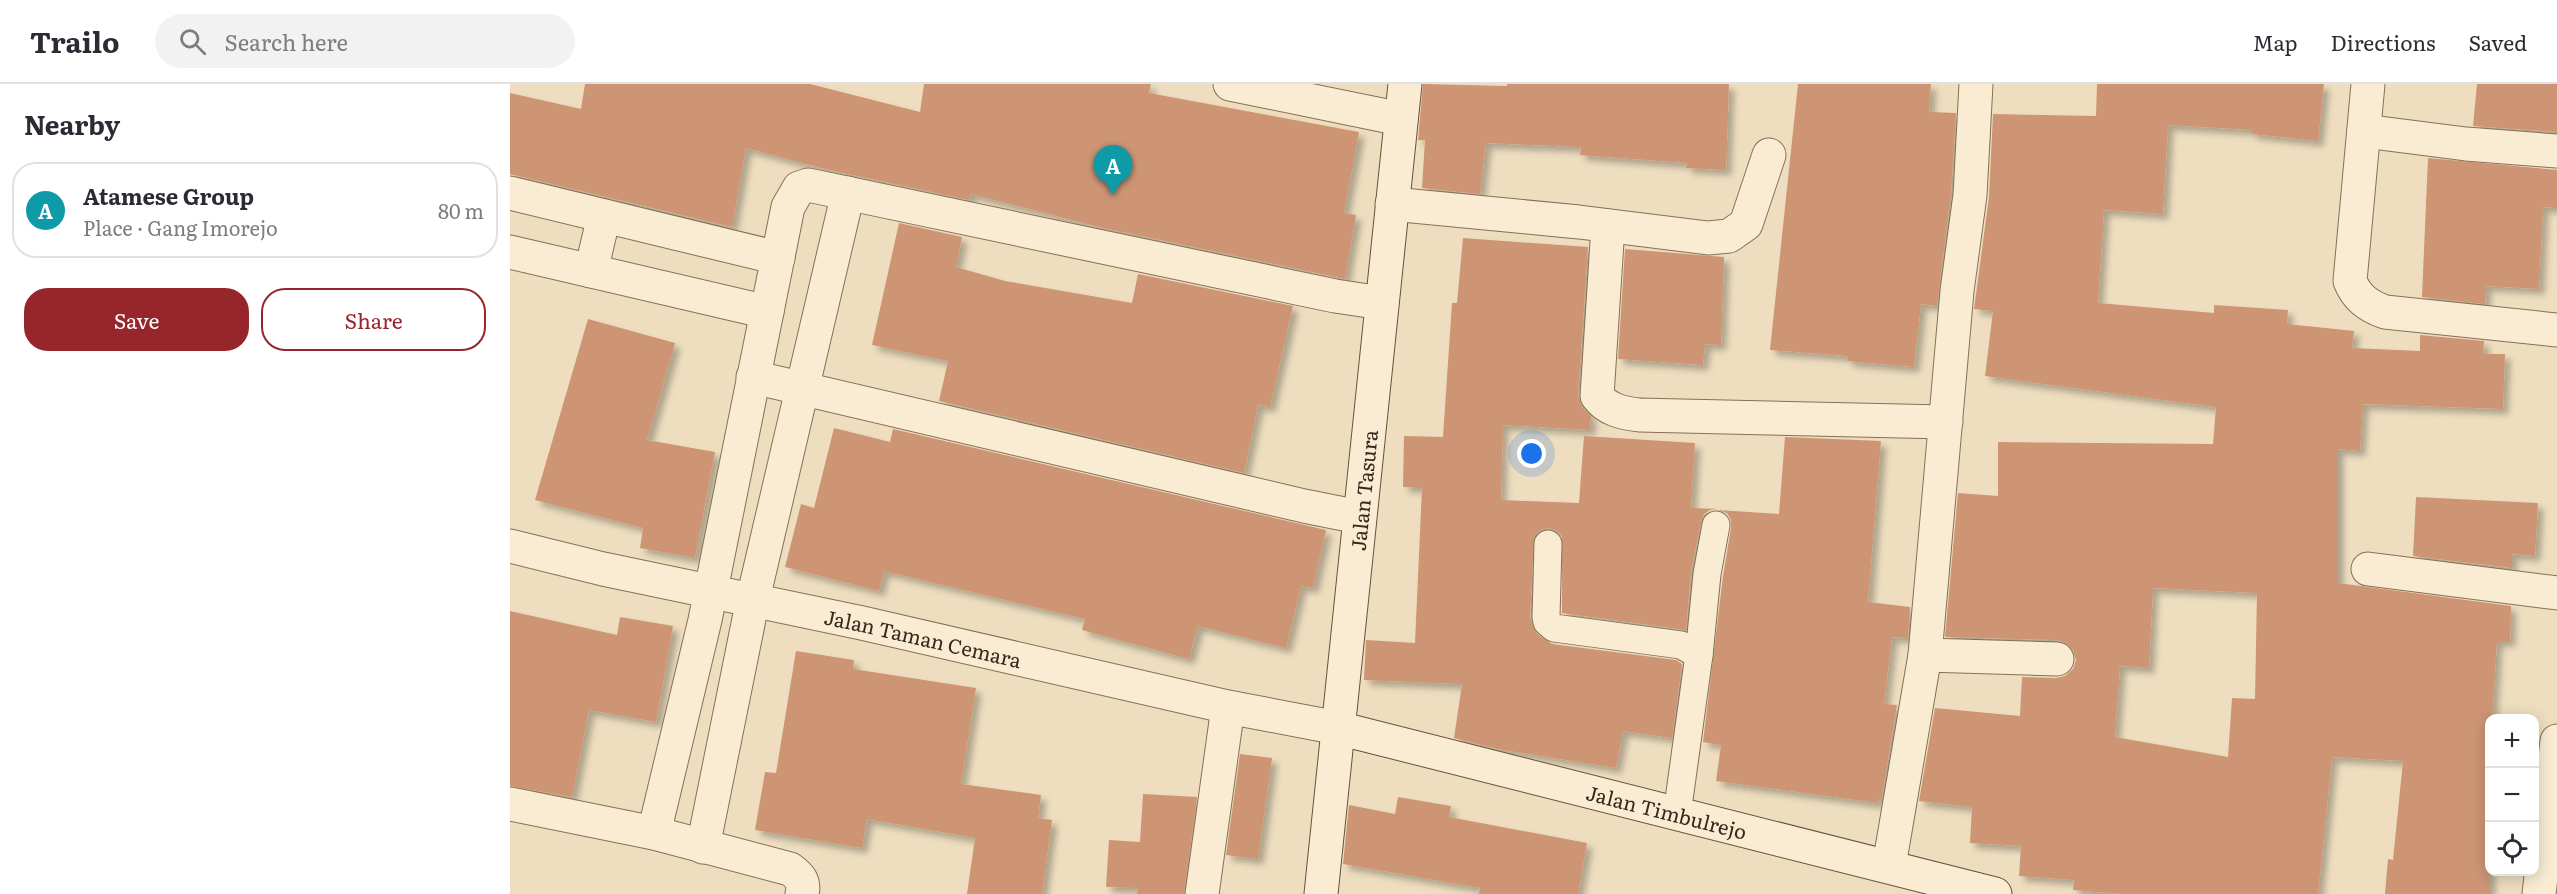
<!DOCTYPE html>
<html lang="en">
<head>
<meta charset="utf-8">
<style>
	body { margin:0; font-family:Literata,serif; background:#f2f2f3; color:#2b2b33 }
	.controls { position:absolute; right:18px; bottom:18px; display:grid; overflow:hidden; border-radius:12px; box-shadow:0 3px 15px #0003 }
	.controls button { width:54px; height:54px; display:grid; place-items:center; padding:0; border:0; border-bottom:2px solid #e1e1e2; background:#fff; color:#2b2b33; font:30px sans-serif }
	.you { position:absolute; left:1022px; top:370px; width:21px; height:21px; margin:-15px; border:4px solid #fff; border-radius:50%; background:#1a73e8; box-shadow:0 0 0 9px #1a73e833 }
	.badge { display:grid; place-items:center; width:39px; height:39px; border-radius:50%; background:#97262c; color:#fff; font-size:20px; font-weight:700 }
	.pin { position:absolute; translate:-50% -50px; filter:drop-shadow(0 2px 3px #0008) }
	.pin::after { content:''; position:absolute; top:32px; width:21px; height:18px; background:inherit; clip-path:polygon(0 0,100% 0,50% 100%) }
	.list { margin:0; padding:0; list-style:none }
	h2 { display:flex; justify-content:space-between; align-items:center; height:78px; margin:0; padding:0 24px; font-size:26px }
	h2 small { font-size:20px; font-weight:400; color:#7c7c81 }
	.list li { display:grid; grid-template-columns:39px 1fr auto; gap:18px; align-items:center; box-sizing:border-box; height:96px; margin:0 12px 12px; padding:0 12px; border:2px solid #e1e1e2; border-radius:24px }
	.list b { display:block; font-size:22px; white-space:nowrap }
	.list p { margin:0; font-size:20px; white-space:nowrap; color:#7c7c81 }
	.list em { font-size:20px; font-style:normal; color:#7c7c81 }
	.actions { display:flex; gap:12px; padding:18px 24px }
	.actions a { flex:1; padding:14px 0; border:2px solid #97262c; border-radius:24px; text-align:center; font-size:21px; color:#97262c }
	.actions .main { background:#97262c; color:#fff }
	.icon { flex:none; width:33px; height:33px; fill:none; stroke:currentColor; stroke-width:2; stroke-linecap:round; stroke-linejoin:round }
	.map { position:relative; flex:none; width:2047px; height:810px; overflow:hidden }
	header { display:flex; align-items:center; gap:36px; box-sizing:border-box; height:84px; padding:0 30px; background:#fff; border-bottom:2px solid #e1e1e2 }
	header strong { font-size:28px }
	nav { display:flex; gap:33px; margin-inline-start:auto; font-size:21px }
	.search { width:420px; height:54px; background:#f2f2f3; display:flex; align-items:center; gap:15px; box-sizing:border-box; padding:0 21px; border-radius:33px; color:#7c7c81; font-size:22px }
	main { display:flex }
	aside { flex:1; background:#fff }
	.map>svg:first-child { display:block }
	.building { fill:#ce9574; fill-rule:evenodd; filter:url(#shadow) }
	.lines { fill:none; stroke-linecap:round; stroke-linejoin:round }
	.lane-casing { stroke:#876f57; stroke-width:29 }
	.street-casing { stroke:#876f57; stroke-width:35 }
	.secondary-casing { stroke:#69503a; stroke-width:35 }
	.lane { stroke:#f9ecd2; stroke-width:27 }
	.street { stroke:#f9ecd2; stroke-width:33 }
	.secondary { stroke:#f9ecd2; stroke-width:33 }
	.labels { text-anchor:middle; dominant-baseline:central; stroke-width:6; stroke-linejoin:round; paint-order:stroke }
	.street-label { font-size:20px; fill:#36281c; stroke:#f6e9cf }
</style>
</head>
<body>
<header>
<strong>Trailo</strong>
<div class="search"><svg class="icon" aria-label="search" viewBox="0 0 24 24"><circle cx="10" cy="10" r="6"/><path d="M15 15l6 6"/></svg>Search here</div>
<nav><a>Map</a><a>Directions</a><a>Saved</a></nav>
</header>
<main>
<aside>
<h2>Nearby<small></small></h2>
<ul class="list">
<li><span class="badge" style="background:#0f9aa8">A</span><div><b>Atamese Group</b><p>Place · Gang Imorejo</p></div><em>80 m</em></li>
</ul>
<div class="actions"><a class="main">Save</a><a>Share</a></div>
</aside>
<div class="map">
<svg width="2047" height="810" viewBox="0 0 2047 810">
	<defs>
		<filter id="shadow"><feDropShadow dx="5.5" dy="5.5" stdDeviation="3" flood-color="#0004"/></filter>
	</defs>
	<rect width="100%" height="100%" fill="#eedebf"/>
	<g class="building">
		<path d="M 75,0 L 300,0 L 410,28 L 414,0 L 641,0 L 639,9 L 849,48 L 834,129 L 846,131 L 835,195 L 589,143 L 461,110 L 459,116 L 319,86 L 236,64 L 222,143 L 0,90 L 0,9 L 71,25 Z"/>
		<path d="M 913,0 L 997,2 L 997,0 L 1219,0 L 1216,86 L 1176,84 L 1177,79 L 1070,71 L 1071,63 L 976,59 L 970,110 L 912,104 L 915,56 L 908,56 Z"/>
		<path d="M 1288,0 L 1421,0 L 1419,28 L 1446,29 L 1441,109 L 1427,222 L 1411,220 L 1404,283 L 1337,277 L 1338,272 L 1260,266 Z"/>
		<path d="M 1587,0 L 1814,0 L 1808,57 L 1742,50 L 1742,46 L 1658,41 L 1653,130 L 1594,126 L 1588,219 L 1704,229 L 1704,221 L 1778,226 L 1777,240 L 1844,247 L 1842,264 L 1910,267 L 1910,251 L 1974,257 L 1973,270 L 1995,270 L 1993,325 L 1853,320 L 1850,367 L 1828,365 L 1828,499 L 2001,522 L 2000,557 L 1987,557 L 1982,634 L 1980,634 L 1980,810 L 1875,810 L 1878,775 L 1883,776 L 1893,677 L 1822,673 L 1808,810 L 1612,810 L 1563,806 L 1564,796 L 1509,792 L 1511,762 L 1460,759 L 1462,723 L 1409,717 L 1425,624 L 1510,632 L 1512,593 L 1546,594 L 1555,592 L 1563,585 L 1566,576 L 1563,566 L 1556,559 L 1548,556 L 1435,553 L 1448,409 L 1488,412 L 1488,358 L 1703,360 L 1706,323 L 1475,292 L 1483,227 L 1464,225 L 1479,113 L 1483,30 L 1586,32 ZM 1643,504 L 1747,509 L 1745,615 L 1722,614 L 1718,673 L 1605,653 L 1610,582 L 1639,584 Z"/>
		<path d="M 1967,0 L 2047,0 L 2047,48 L 1963,42 Z"/>
		<path d="M 1918,74 L 2047,86 L 2047,124 L 2033,123 L 2029,205 L 1976,202 L 1975,220 L 1912,213 Z"/>
		<path d="M 389,139 L 452,153 L 446,183 L 495,197 L 622,219 L 628,190 L 783,222 L 760,323 L 748,321 L 734,389 L 429,317 L 438,277 L 362,261 Z"/>
		<path d="M 953,154 L 1078,163 L 1068,311 L 1073,324 L 1081,332 L 1080,346 L 993,341 L 991,416 L 1069,419 L 1074,352 L 1185,359 L 1181,424 L 1208,425 L 1200,426 L 1194,430 L 1191,438 L 1181,487 L 1176,546 L 1052,529 L 1052,453 L 1047,447 L 1039,444 L 1030,446 L 1024,452 L 1020,533 L 1027,550 L 1042,560 L 1166,576 L 1172,580 L 1162,654 L 1113,647 L 1106,684 L 987,665 L 944,654 L 952,600 L 854,596 L 856,556 L 905,559 L 912,404 L 893,403 L 894,352 L 933,353 L 942,219 L 947,219 Z"/>
		<path d="M 1115,165 L 1214,173 L 1211,261 L 1195,260 L 1193,281 L 1108,275 Z"/>
		<path d="M 78,235 L 165,259 L 137,356 L 205,368 L 185,474 L 130,464 L 133,444 L 25,416 Z"/>
		<path d="M 324,344 L 380,358 L 383,345 L 816,446 L 803,504 L 791,502 L 776,564 L 688,542 L 679,575 L 572,546 L 575,535 L 374,487 L 369,507 L 275,483 L 291,420 L 304,424 Z"/>
		<path d="M 1275,353 L 1371,357 L 1358,518 L 1400,523 L 1398,554 L 1382,553 L 1374,620 L 1387,621 L 1372,713 L 1369,713 L 1368,719 L 1206,697 L 1211,661 L 1193,658 L 1213,492 L 1221,444 L 1221,436 L 1217,429 L 1208,426 L 1269,430 Z"/>
		<path d="M 1906,413 L 2028,419 L 2025,472 L 2002,470 L 2002,484 L 1903,472 Z"/>
		<path d="M 0,527 L 107,551 L 110,533 L 163,542 L 146,638 L 79,626 L 62,713 L 0,702 Z"/>
		<path d="M 286,567 L 344,576 L 343,585 L 466,604 L 451,700 L 531,711 L 528,734 L 542,736 L 532,810 L 457,810 L 465,754 L 357,735 L 352,764 L 245,746 L 255,688 L 266,689 Z"/>
		<path d="M 730,670 L 762,674 L 748,775 L 716,771 Z"/>
		<path d="M 633,710 L 687,713 L 674,810 L 627,810 L 628,804 L 596,803 L 599,756 L 630,758 Z"/>
		<path d="M 888,713 L 941,722 L 939,733 L 1077,759 L 1068,810 L 969,810 L 970,804 L 833,780 L 839,721 L 885,730 Z"/>
	</g>
	<g class="lines">
		<defs>
			<g id="lane">
				<path d="M 1038,460 L 1036,533 L 1037,538 L 1044,544 L 1171,561 L 1189,571 L 1197,490 L 1206,441"/>
				<path d="M 1167,730 L 1189,571"/>
			</g>
			<g id="street">
				<path d="M 720,0 L 891,35"/>
				<path d="M 1858,0 L 1840,197 C 1847,214 1858,222 1875,228 L 2047,246"/>
				<path d="M 1854,47 L 1956,60 L 2047,67"/>
				<path d="M 0,109 L 268,174"/>
				<path d="M 882,120 L 1069,138 L 1198,154 L 1219,152 L 1236,140 L 1259,71"/>
				<path d="M 1098,142 L 1087,312 C 1097,326 1113,329 1129,331 L 1436,338"/>
				<path d="M 0,168 L 257,228"/>
				<path d="M 81,187 L 94,132"/>
				<path d="M 243,293 L 794,422 L 849,433"/>
				<path id="s1" d="M 0,462 L 93,485 L 352,539 L 718,623 L 828,644"/>
				<path d="M 1858,485 L 2047,509"/>
				<path d="M 1415,571 L 1547,575"/>
				<path d="M 0,720 L 144,749 L 280,785 C 290,792 295,798 292,810"/>
				<path d="M 144,749 L 195,536 L 278,123 L 289,104 L 298,101 L 825,212 L 872,219"/>
				<path d="M 193,763 L 243,515 L 338,109"/>
				<path d="M 1379,782 L 1415,571 L 1447,207 L 1460,111 L 1466,0"/>
				<path d="M 692,810 L 718,623"/>
				<path d="M 2029,810 L 2047,657"/>
			</g>
			<g id="secondary">
				<path id="s2" d="M 828,644 L 1485,810"/>
				<path id="s3" d="M 811,810 L 895,0"/>
			</g>
		</defs>
		<use href="#lane" class="lane-casing"/>
		<use href="#street" class="street-casing"/>
		<use href="#secondary" class="secondary-casing"/>
		<use href="#lane" class="lane"/>
		<use href="#street" class="street"/>
		<use href="#secondary" class="secondary"/>
	</g>
	<g class="labels">
		<g class="street-label">
			<text stroke="none"><textPath href="#s3" startOffset="406">Jalan Tasura</textPath></text>
			<text stroke="none"><textPath href="#s1" startOffset="423">Jalan Taman Cemara</textPath></text>
			<text stroke="none"><textPath href="#s2" startOffset="339">Jalan Timbulrejo</textPath></text>
		</g>
	</g>
</svg>
<div class="controls">
<button>+</button>
<button>−</button>
<button><svg class="icon" aria-label="locate" viewBox="0 0 24 24"><circle cx="12" cy="12" r="6"/><path d="M12 2v4M12 18v4M2 12h4M18 12h4"/></svg></button>
</div>
<div class="you"></div>
<div class="pin badge" style="left:603px;top:111px;background:#0f9aa8">A</div>
</div>
</main>
</body>
</html>
